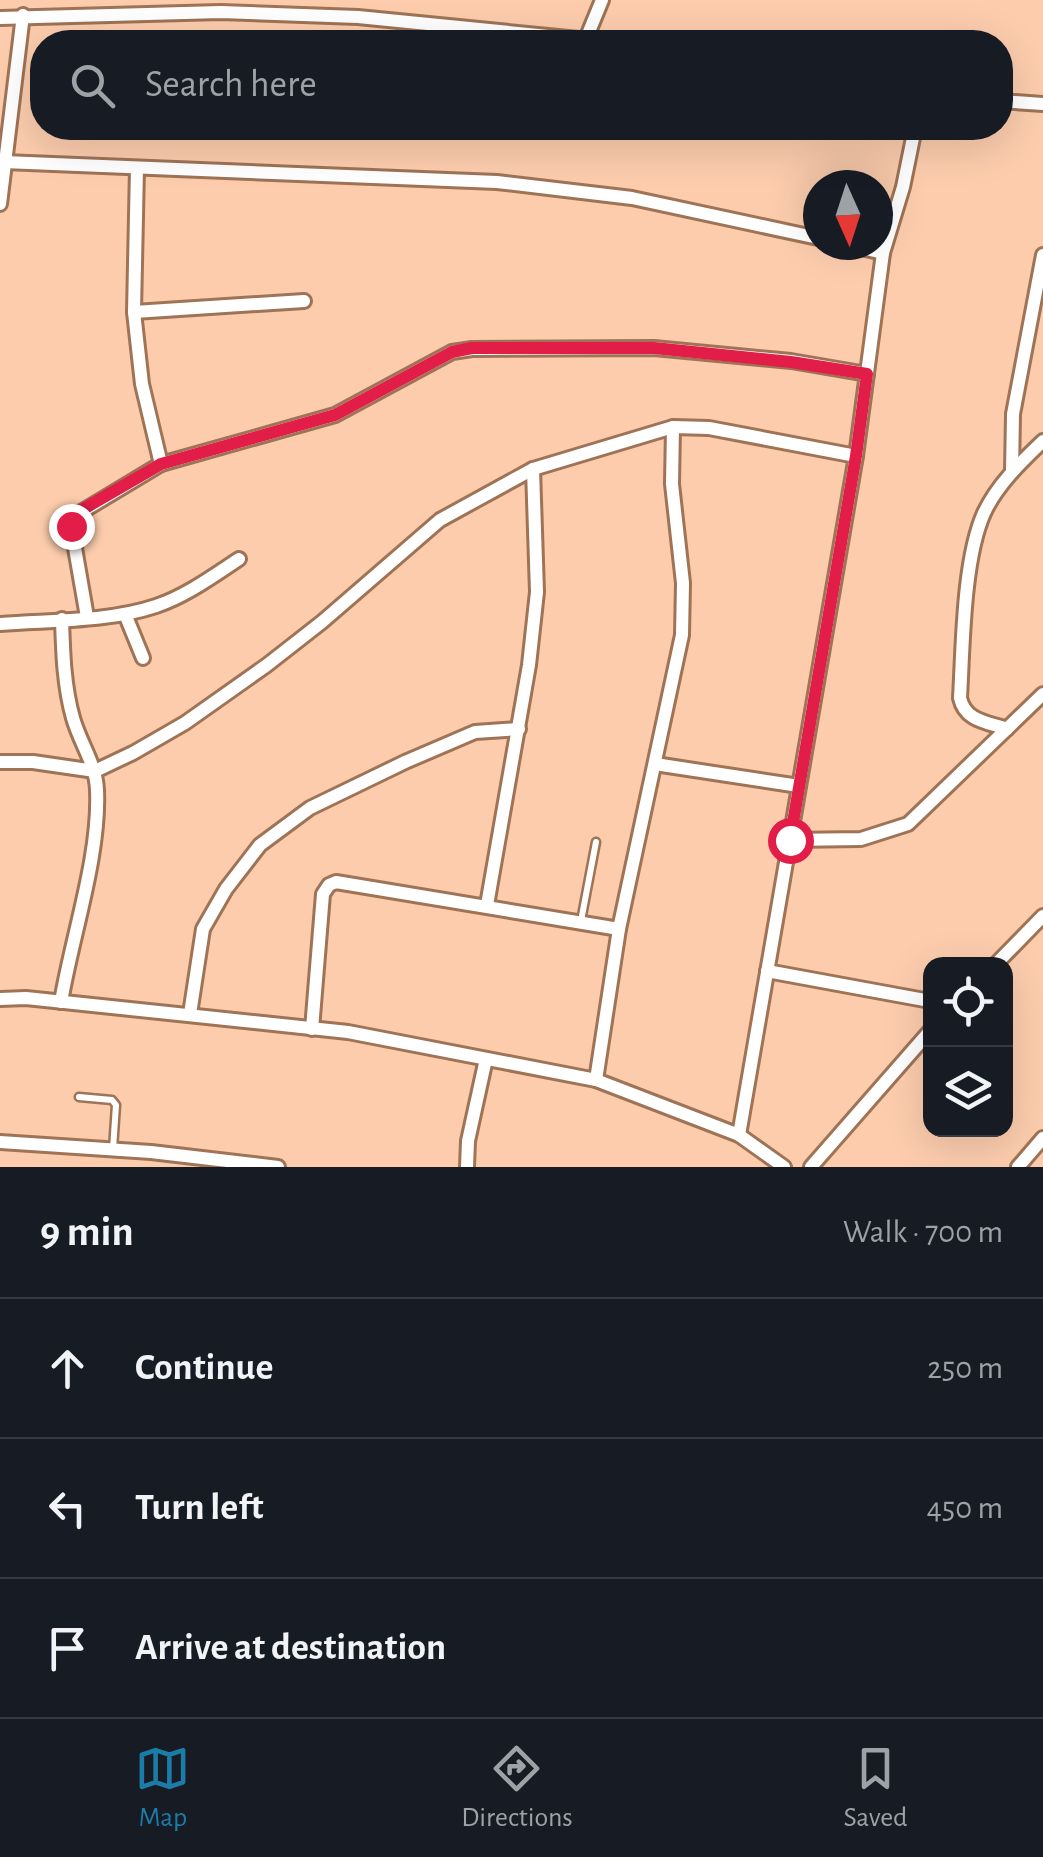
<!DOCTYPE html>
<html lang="en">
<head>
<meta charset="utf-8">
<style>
	body { margin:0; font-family:"Alegreya Sans",sans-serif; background:#242831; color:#f1f3f6 }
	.controls { position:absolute; right:30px; bottom:30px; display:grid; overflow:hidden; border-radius:20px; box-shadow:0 10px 40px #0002 }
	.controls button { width:90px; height:90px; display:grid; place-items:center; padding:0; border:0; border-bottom:2px solid #363941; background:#171b24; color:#f1f3f6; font:50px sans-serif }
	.compass { position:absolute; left:803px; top:170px; width:90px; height:90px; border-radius:50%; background:#171b24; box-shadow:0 10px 40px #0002; rotate:177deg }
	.stop { position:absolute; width:30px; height:30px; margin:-22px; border:8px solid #e11d48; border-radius:50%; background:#fff }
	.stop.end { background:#e11d48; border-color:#fff; box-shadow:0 2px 10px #0008 }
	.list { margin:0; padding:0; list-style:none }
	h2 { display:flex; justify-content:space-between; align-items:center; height:130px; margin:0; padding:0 40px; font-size:42px }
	h2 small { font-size:32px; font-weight:400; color:#9ea1a6 }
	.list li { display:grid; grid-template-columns:65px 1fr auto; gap:30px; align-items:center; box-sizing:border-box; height:140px; padding:0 40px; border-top:2px solid #363941 }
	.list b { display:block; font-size:38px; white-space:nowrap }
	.list em { font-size:32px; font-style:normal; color:#9ea1a6 }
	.icon { flex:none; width:55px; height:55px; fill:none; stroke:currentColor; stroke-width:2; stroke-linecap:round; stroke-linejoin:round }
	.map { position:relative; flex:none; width:1043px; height:1167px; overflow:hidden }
	.search { position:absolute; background:#171b24; box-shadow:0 10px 40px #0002; left:30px; right:30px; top:30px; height:110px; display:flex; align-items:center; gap:25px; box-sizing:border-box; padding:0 35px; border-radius:40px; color:#9ea1a6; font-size:38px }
	.sheet { height:550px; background:#171b24 }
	nav { display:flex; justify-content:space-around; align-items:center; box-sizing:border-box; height:140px; border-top:2px solid #363941; background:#171b24; font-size:28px; color:#9ea1a6 }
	nav a { display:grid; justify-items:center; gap:5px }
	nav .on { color:#1c7ca8 }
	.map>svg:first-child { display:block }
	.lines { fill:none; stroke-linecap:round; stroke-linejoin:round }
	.lane-casing { stroke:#9e7356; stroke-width:11 }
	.street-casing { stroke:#9e7356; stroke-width:18 }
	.lane { stroke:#fff; stroke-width:6 }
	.street { stroke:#fff; stroke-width:12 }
	.route { stroke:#e11d48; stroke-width:12 }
</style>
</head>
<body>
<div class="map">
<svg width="1043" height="1167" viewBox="0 0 1043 1167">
	<rect width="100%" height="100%" fill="#fcccad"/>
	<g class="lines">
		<defs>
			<g id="lane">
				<path d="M 581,921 L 596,842"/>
				<path d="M 79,1097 L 112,1100 L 116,1105 L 113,1149"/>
			</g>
			<g id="street">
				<path d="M 0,18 L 221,12 L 358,17 L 609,42"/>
				<path d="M 586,39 L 602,0"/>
				<path d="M 1000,101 L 1043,104"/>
				<path d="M 4,162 L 497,182 L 632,198 L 818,238"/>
				<path d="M 0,204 L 23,15"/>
				<path d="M 849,245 L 883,253"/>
				<path d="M 134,312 L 304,301"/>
				<path d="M 161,464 L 335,415 L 452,352 L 472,349 L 654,348 L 791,361 L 867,374"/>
				<path d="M 1012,472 L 1013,414 L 1043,255"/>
				<path d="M 125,614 L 143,658"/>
				<path d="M 87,617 L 71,525 L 73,517 L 161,464 L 142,384 L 134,312 L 137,168"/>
				<path d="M 0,624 C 51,620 108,622 156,606 C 186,596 213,576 239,559"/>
				<path d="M 1007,729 C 987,722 965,721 960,698 C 963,646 963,560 984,513 C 997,485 1021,462 1043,441"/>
				<path d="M 0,762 L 33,762 L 95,771 L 133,753 L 185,723 L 267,665 L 322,622 L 440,520 L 533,469 L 673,427 L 709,428 L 856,456"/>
				<path d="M 655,764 L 799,786"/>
				<path d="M 790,840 L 861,839 L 908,824 L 1043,694"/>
				<path d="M 487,905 L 529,665 L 537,592 L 533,469"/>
				<path d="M 996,964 L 1043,916"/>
				<path d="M 767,971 L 930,1001"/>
				<path d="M 0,999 L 26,998 L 348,1032 L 596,1080 L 739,1135 L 784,1167"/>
				<path d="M 61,1002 C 72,936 100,856 97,790 C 96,764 80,743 73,718 C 64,686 63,653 62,619"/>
				<path d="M 190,1014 L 203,929 L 226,889 L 260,845 L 310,808 L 405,762 L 475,732 L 519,729"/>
				<path d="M 312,1029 L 323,894 L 329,885 L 336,882 L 619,929"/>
				<path d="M 596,1080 L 619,929 L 682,635 L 683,583 L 672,484 L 673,427"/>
				<path d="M 739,1135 L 856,456 L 883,253 L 903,187 L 915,128"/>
				<path d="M 0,1142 L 151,1152 L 278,1167"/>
				<path d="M 467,1167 L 468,1141 L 486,1059"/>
				<path d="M 811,1167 L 930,1031"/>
				<path d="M 1018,1167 L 1043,1138"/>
			</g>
		</defs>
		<use href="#lane" class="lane-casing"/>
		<use href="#street" class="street-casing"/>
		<use href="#lane" class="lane"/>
		<use href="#street" class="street"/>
	</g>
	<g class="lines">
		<path class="route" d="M 71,526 L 78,512 L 161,464 L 335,415 L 452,352 L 472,348 L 654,348 L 791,362 L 867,374 L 856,456 L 790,840"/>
	</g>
</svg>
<div class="controls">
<button><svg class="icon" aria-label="locate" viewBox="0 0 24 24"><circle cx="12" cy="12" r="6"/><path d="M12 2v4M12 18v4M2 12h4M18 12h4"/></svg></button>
<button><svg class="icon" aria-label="layers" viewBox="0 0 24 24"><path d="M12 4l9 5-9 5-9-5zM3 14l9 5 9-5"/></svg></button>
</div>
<svg class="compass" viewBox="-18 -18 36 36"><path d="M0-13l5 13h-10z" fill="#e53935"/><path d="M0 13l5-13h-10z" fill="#9ea1a6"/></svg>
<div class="stop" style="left:790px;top:840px"></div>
<div class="stop end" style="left:71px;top:526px"></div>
<div class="search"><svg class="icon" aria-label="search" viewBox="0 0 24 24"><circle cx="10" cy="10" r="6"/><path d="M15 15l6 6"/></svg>Search here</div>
</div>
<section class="sheet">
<h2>9 min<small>Walk · 700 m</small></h2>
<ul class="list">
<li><svg class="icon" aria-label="ahead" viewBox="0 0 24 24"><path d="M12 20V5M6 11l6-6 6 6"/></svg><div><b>Continue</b></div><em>250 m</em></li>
<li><svg class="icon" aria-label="left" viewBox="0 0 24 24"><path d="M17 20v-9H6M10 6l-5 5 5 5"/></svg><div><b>Turn left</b></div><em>450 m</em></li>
<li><svg class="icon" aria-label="arrive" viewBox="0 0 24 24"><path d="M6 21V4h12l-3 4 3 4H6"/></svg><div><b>Arrive at destination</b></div></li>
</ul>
</section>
<nav>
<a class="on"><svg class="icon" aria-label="map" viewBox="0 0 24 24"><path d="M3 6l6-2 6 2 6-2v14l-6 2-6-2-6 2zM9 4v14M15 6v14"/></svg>Map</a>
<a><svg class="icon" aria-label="directions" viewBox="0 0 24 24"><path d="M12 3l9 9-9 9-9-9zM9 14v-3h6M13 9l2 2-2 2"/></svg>Directions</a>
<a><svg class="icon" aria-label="saved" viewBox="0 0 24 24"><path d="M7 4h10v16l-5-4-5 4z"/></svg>Saved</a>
</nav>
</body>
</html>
